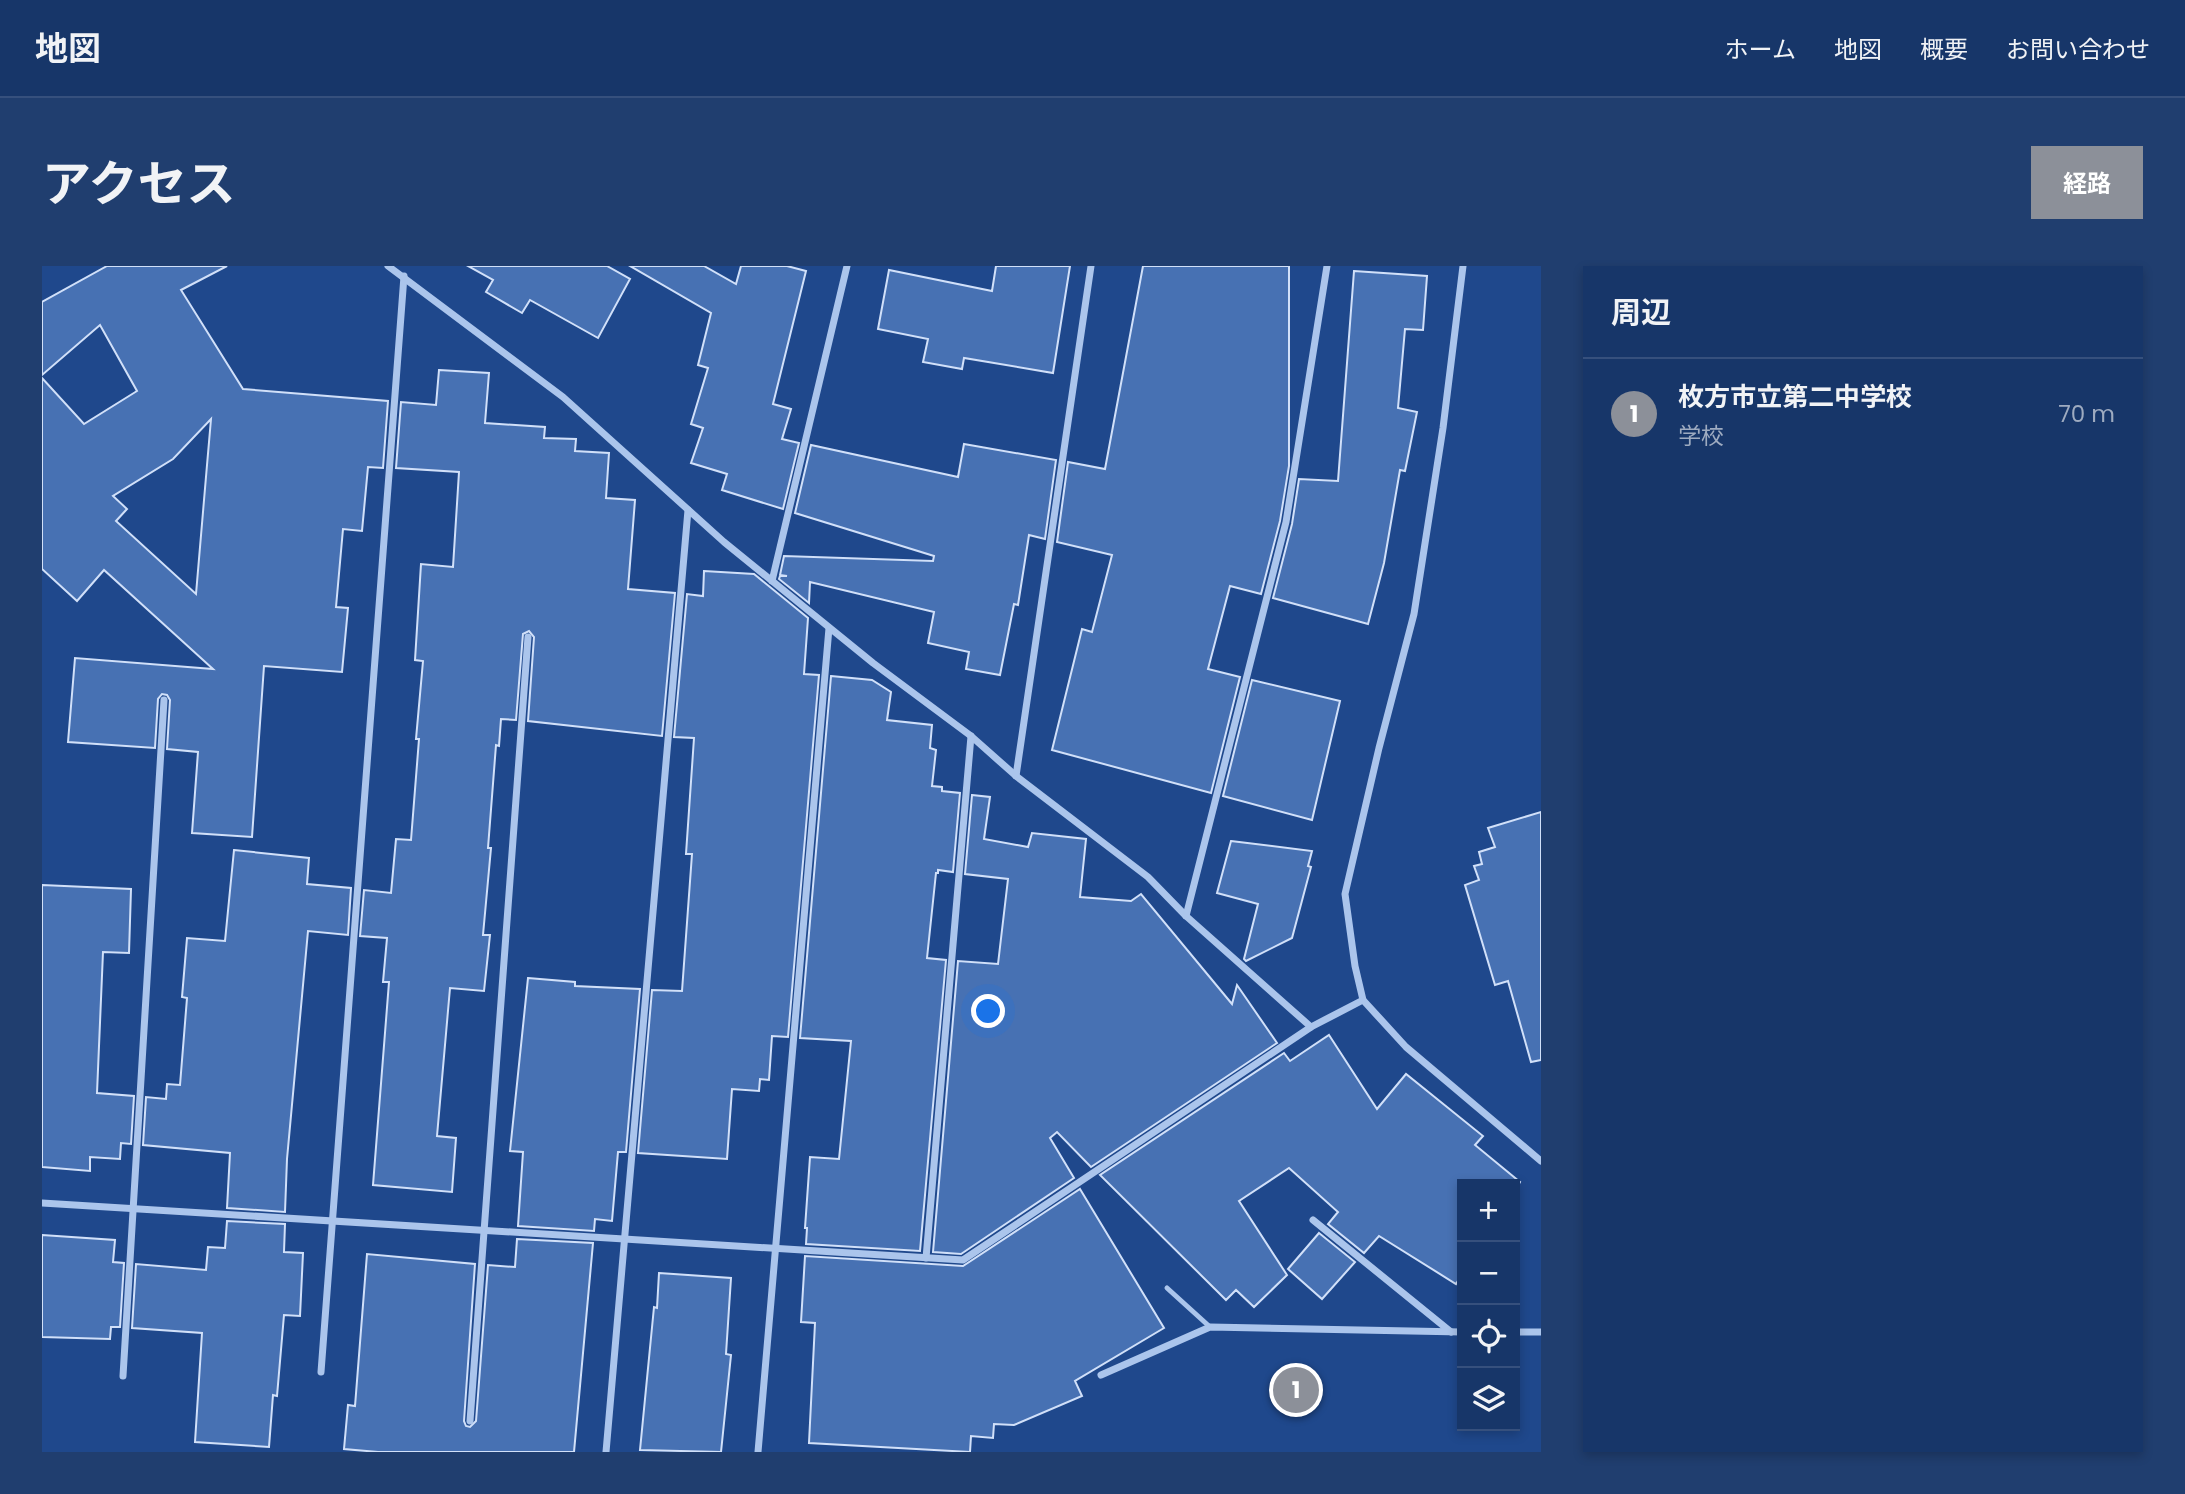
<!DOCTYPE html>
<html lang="ja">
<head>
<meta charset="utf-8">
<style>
	body { margin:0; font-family:Poppins,"Noto Sans JP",sans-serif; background:#203e6f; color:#f1f3f6 }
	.controls { position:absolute; right:21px; bottom:21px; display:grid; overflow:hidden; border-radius:0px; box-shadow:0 4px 10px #0003 }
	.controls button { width:63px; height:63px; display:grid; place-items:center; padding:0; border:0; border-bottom:2px solid #36507d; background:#173669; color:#f1f3f6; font:35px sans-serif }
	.you { position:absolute; left:947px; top:746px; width:24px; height:24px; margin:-18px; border:5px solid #fff; border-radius:50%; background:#1a73e8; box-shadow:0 0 0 10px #1a73e833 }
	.badge { display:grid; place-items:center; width:46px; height:46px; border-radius:50%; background:#8c9099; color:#fff; font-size:23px; font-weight:700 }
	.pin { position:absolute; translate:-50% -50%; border:4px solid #fff; box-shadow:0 2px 7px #0006 }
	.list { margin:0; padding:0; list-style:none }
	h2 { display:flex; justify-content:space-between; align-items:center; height:91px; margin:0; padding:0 28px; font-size:30px }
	h2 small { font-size:23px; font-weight:400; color:#9eabc0 }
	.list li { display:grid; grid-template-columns:46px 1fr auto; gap:21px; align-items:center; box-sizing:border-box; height:112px; padding:0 28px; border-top:2px solid #36507d }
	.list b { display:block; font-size:26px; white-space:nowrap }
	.list p { margin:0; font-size:23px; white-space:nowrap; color:#9eabc0 }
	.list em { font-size:23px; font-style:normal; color:#9eabc0 }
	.icon { flex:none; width:38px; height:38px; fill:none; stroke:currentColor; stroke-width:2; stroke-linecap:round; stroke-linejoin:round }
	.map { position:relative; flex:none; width:1499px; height:1186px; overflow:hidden; border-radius:0px }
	header { display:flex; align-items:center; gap:42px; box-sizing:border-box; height:98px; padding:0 35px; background:#173669; border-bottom:2px solid #36507d }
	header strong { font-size:33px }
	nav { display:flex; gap:38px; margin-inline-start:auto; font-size:24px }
	.intro { display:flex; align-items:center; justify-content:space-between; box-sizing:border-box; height:168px; padding:0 42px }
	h1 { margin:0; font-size:49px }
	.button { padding:18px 32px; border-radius:0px; background:#8c9099; color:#fff; font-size:24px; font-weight:700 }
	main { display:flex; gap:42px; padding:0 42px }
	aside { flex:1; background:#173669; border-radius:0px; box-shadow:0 4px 10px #0003 }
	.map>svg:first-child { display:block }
	.building { fill:#4771b3; stroke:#d1e0f9; stroke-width:2; fill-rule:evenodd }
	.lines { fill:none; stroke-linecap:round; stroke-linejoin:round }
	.service { stroke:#abc5ec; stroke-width:5 }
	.minor { stroke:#abc5ec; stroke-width:7 }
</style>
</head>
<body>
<header>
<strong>地図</strong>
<nav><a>ホーム</a><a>地図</a><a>概要</a><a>お問い合わせ</a></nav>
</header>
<div class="intro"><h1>アクセス</h1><a class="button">経路</a></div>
<main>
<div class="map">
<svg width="1499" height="1186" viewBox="0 0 1499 1186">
	<rect width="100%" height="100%" fill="#1f488c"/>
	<g class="building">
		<path d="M 65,0 L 185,0 L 139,24 L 201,123 L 346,135 L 341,202 L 326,201 L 320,265 L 301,263 L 294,341 L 306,342 L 300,406 L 222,400 L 210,571 L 150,567 L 156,486 L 125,483 L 128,434 L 125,429 L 120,428 L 116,433 L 113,482 L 26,476 L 33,392 L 171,403 L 62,304 L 35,335 L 0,303 L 0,112 L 42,158 L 95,125 L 58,59 L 0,109 L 0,36 ZM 169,153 L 165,199 L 154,328 L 74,255 L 85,243 L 71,230 L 131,193 Z"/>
		<path d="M 426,0 L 565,0 L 588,13 L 556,72 L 488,34 L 480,47 L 444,26 L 451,14 Z"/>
		<path d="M 588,0 L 662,0 L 694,18 L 699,0 L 745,0 L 764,5 L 731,138 L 749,143 L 740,173 L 757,177 L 741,243 L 680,224 L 685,208 L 649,197 L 661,162 L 649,158 L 666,102 L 656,99 L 669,47 Z"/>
		<path d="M 954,0 L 1028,0 L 1011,107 L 922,92 L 920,103 L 881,96 L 886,73 L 836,63 L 847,4 L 950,25 Z"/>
		<path d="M 1101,0 L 1247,0 L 1247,200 L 1238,255 L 1219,328 L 1188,320 L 1166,403 L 1198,411 L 1169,527 L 1010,484 L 1040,363 L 1050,366 L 1070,289 L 1015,276 L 1026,196 L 1063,203 Z"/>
		<path d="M 1312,5 L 1385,10 L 1381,64 L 1363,63 L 1356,142 L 1375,146 L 1363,205 L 1358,204 L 1342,297 L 1326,358 L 1231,332 L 1250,258 L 1257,213 L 1296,215 Z"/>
		<path d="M 397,104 L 447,107 L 443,157 L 503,161 L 502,172 L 534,173 L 533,185 L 567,187 L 564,232 L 593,234 L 586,323 L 633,327 L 620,470 L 486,455 L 492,371 L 487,365 L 481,368 L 474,454 L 459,453 L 457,480 L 454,479 L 446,582 L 449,582 L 441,669 L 448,669 L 442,725 L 408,722 L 395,870 L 414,872 L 410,926 L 331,919 L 347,716 L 341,716 L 345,672 L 318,670 L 322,624 L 349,627 L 354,573 L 369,574 L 377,473 L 374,473 L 381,395 L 373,394 L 379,298 L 411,301 L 417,206 L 354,202 L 359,136 L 394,139 Z"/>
		<path d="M 922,178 L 1014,194 L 1003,273 L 987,269 L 976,339 L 972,338 L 958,409 L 924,403 L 927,386 L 886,377 L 892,346 L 768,316 L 767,337 L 737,313 L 738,310 L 745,310 L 738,309 L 742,290 L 891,295 L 892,290 L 753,247 L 769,179 L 916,211 Z"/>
		<path d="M 662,305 L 712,308 L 766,352 L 762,408 L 777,409 L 746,771 L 730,770 L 727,814 L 718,813 L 717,825 L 690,823 L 685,893 L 596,887 L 610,724 L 640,725 L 650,588 L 644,588 L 652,472 L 632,471 L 645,328 L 661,330 Z"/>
		<path d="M 789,410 L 830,414 L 849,426 L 845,454 L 890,459 L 888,482 L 894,484 L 890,520 L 900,521 L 900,525 L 918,527 L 911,606 L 896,604 L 896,607 L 894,607 L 885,692 L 904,694 L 878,985 L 764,978 L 765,962 L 763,962 L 768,891 L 797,893 L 809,775 L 758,772 Z"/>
		<path d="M 1210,414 L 1298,435 L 1270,554 L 1181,530 Z"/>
		<path d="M 930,529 L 948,531 L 942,573 L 986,581 L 990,567 L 1044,573 L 1038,631 L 1089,635 L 1099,628 L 1190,738 L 1195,719 L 1235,777 L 1049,901 L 1015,866 L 1008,872 L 1032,912 L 919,988 L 891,986 L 916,695 L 956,698 L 966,613 L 923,608 Z"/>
		<path d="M 1499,546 L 1499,794 L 1489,796 L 1466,715 L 1453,719 L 1423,619 L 1437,614 L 1432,600 L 1440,598 L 1437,586 L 1453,581 L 1446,562 Z"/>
		<path d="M 1189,575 L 1270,585 L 1266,600 L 1269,601 L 1250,672 L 1204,695 L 1202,693 L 1216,638 L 1175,627 Z"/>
		<path d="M 192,584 L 267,592 L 265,618 L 309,622 L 306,669 L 266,665 L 245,893 L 243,946 L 185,942 L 188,887 L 101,879 L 104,831 L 124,833 L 125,818 L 138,819 L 145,732 L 140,731 L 145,672 L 183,675 Z"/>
		<path d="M 0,619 L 89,623 L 87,687 L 61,686 L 55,827 L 92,830 L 89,878 L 79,877 L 78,893 L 48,891 L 48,905 L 0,901 Z"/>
		<path d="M 486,712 L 533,716 L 533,720 L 598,723 L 584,886 L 576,886 L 570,955 L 553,953 L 552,965 L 476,960 L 481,886 L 468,885 Z"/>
		<path d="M 1287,769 L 1335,843 L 1364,808 L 1441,870 L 1433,879 L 1478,916 L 1473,925 L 1473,918 L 1420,918 L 1420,1008 L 1414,1018 L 1337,970 L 1322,987 L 1286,958 L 1296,946 L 1247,902 L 1197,935 L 1245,1009 L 1212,1041 L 1194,1024 L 1184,1034 L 1058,909 L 1242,787 L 1248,795 Z"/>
		<path d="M 1038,923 L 1122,1062 L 1033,1115 L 1040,1130 L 972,1159 L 952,1158 L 951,1172 L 929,1170 L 928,1186 L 767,1177 L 773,1057 L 759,1056 L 763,990 L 921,1000 Z"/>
		<path d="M 185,955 L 243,958 L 242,986 L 261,987 L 258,1050 L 242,1049 L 235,1130 L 231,1129 L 227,1181 L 153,1176 L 160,1067 L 90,1062 L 94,998 L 164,1004 L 166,981 L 183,982 Z"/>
		<path d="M 1277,967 L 1313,996 L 1280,1033 L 1246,1003 Z"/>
		<path d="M 0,969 L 73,974 L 71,996 L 82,997 L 78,1061 L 69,1061 L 68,1073 L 0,1071 Z"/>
		<path d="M 475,973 L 551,977 L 532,1186 L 336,1186 L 302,1183 L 306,1139 L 313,1140 L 325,988 L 433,998 L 422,1155 L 424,1160 L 428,1161 L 434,1155 L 446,999 L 473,1001 Z"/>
		<path d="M 617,1007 L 689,1012 L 684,1088 L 689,1089 L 679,1186 L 598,1184 L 612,1041 L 615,1042 Z"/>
	</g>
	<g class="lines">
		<path class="service" d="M 1125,1022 L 1168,1061"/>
		<g class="minor">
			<path d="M 346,0 L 521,131 L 682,276 L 831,397 L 929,470 L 974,510 L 1106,611 L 1144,650 L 1269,761"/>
			<path d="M 1421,0 L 1401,162 L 1372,348 L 1337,482 L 1303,628 L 1313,700 L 1321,734 L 1364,781 L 1499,895"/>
			<path d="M 730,315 L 805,0"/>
			<path d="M 974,510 L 1049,0"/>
			<path d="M 1144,650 L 1244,256 L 1285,0"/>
			<path d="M 0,937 L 921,994 L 1269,761 L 1321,734"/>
			<path d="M 1271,954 L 1409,1066"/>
			<path d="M 884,992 L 929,470"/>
			<path d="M 1473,1066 L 1499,1066"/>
			<path d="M 279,1106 L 362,10"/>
			<path d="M 1059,1109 L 1168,1061 L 1420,1066"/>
			<path d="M 81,1110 L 122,434"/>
			<path d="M 428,1155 L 486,371"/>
			<path d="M 564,1186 L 646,244"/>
			<path d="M 716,1186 L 787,362"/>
		</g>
	</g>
</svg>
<div class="controls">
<button>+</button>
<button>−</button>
<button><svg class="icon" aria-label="locate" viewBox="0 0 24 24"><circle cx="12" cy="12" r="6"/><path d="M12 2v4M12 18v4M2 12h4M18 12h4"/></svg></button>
<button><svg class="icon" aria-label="layers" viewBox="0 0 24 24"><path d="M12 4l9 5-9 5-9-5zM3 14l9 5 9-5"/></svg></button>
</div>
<div class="you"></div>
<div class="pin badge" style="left:1254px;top:1124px">1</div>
</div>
<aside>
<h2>周辺<small></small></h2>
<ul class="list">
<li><span class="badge">1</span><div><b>枚方市立第二中学校</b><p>学校</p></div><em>70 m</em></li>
</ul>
</aside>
</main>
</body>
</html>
